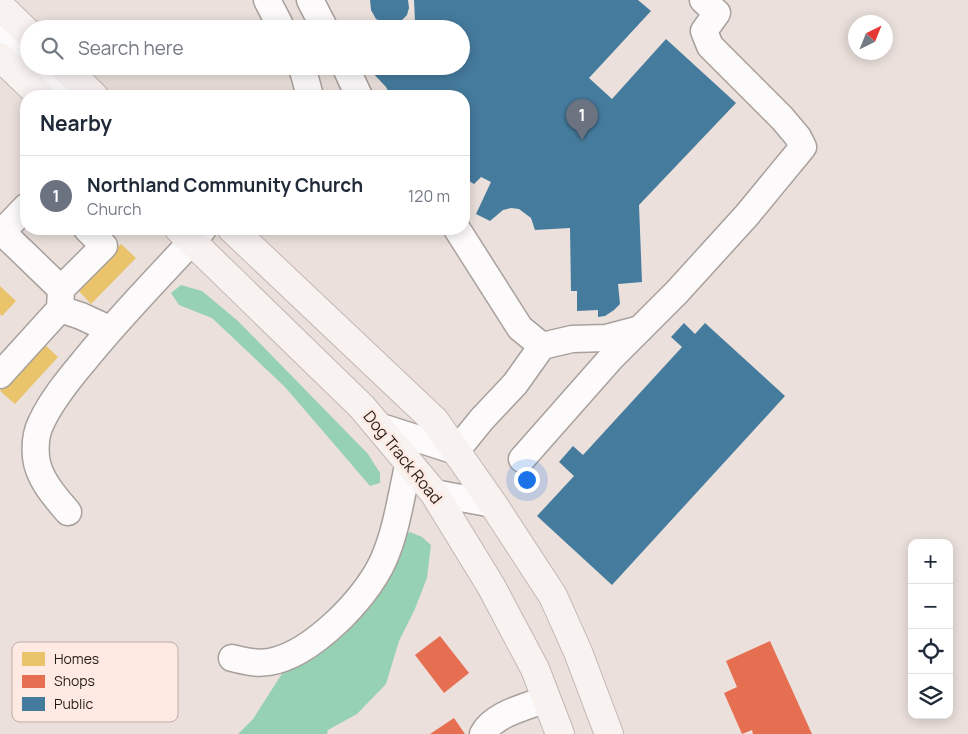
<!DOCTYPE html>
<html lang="en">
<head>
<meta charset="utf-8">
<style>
	body { margin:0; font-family:Manrope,sans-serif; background:#f6f6f7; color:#1f2937 }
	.controls { position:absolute; right:15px; bottom:15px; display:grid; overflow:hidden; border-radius:10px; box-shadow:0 2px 12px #0003 }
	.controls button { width:45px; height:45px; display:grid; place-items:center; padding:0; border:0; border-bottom:1px solid #e0e1e3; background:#fff; color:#1f2937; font:25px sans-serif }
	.compass { position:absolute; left:848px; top:15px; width:45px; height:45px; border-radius:50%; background:#fff; box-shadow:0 2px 12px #0003; rotate:43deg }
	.you { position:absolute; left:526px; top:479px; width:18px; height:18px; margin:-12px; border:4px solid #fff; border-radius:50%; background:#1a73e8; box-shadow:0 0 0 8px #1a73e833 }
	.badge { display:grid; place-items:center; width:32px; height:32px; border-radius:50%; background:#6a615e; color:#fff; font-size:16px; font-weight:700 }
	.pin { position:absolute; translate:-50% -41px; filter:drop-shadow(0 1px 2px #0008) }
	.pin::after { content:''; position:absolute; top:26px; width:18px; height:15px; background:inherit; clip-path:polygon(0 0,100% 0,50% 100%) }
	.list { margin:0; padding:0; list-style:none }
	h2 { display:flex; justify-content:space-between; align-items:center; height:65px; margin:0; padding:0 20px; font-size:21px }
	h2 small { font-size:16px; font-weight:400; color:#747a83 }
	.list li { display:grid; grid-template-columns:32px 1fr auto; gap:15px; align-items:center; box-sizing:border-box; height:80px; padding:0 20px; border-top:1px solid #e0e1e3 }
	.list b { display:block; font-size:19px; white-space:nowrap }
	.list p { margin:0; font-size:16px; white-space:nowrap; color:#747a83 }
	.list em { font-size:16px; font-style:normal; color:#747a83 }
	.icon { flex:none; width:28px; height:28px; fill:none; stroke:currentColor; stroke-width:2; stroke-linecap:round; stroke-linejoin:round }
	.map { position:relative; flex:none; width:968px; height:734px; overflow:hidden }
	.search { position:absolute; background:#fff; box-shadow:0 2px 12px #0003; left:20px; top:20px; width:450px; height:55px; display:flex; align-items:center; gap:12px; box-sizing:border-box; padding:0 18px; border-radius:28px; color:#747a83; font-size:19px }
	.panel { position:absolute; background:#fff; box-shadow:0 2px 12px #0003; left:20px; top:90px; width:450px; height:145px; border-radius:20px }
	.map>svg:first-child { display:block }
	.forest { fill:#97d1b3 }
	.homes { fill:#e9c46a }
	.shops { fill:#e76f51 }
	.public { fill:#457b9d }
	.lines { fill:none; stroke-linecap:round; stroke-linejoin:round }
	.minor-casing { stroke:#a8a09c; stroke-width:29 }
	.major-casing { stroke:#c4b7b4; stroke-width:30 }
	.minor { stroke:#fcfafa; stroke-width:26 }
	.major { stroke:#f8f2f1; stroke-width:28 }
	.labels { text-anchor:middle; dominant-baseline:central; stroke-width:5; stroke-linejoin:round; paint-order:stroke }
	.street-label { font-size:16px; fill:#241d1a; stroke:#feeae2 }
	.key { fill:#feeae2; stroke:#bdaca6; stroke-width:1 }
	.key-label { font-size:14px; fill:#241d1a }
</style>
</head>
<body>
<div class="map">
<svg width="968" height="734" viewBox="0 0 968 734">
	<rect width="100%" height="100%" fill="#ebe0db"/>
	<g class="forest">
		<path d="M 181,285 L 202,291 L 238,321 L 368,454 L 380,473 L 380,483 L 370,486 L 285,387 L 212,318 L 179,305 L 171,293 Z"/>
		<path d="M 410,532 L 422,537 L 431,545 L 427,578 L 414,611 L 399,641 L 386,684 L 357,714 L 328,730 L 327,734 L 238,734 L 253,719 L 283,672 L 333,635 L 400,537 Z"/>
	</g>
	<g class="homes">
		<path d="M 121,244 L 136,258 L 91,304 L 77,289 Z"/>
		<path d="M 0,286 L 16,301 L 2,316 L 0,314 Z"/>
		<path d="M 43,343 L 58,357 L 15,404 L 0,391 Z"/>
	</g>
	<g class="shops">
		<path d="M 440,636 L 469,673 L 444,693 L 415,655 Z"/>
		<path d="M 770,641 L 812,734 L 753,734 L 752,730 L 742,734 L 724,693 L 737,687 L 726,661 Z"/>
		<path d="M 454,718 L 465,734 L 430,734 Z"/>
	</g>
	<g class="public">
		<path d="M 370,0 L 408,0 L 409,8 L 407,15 L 402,20 L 394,23 L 394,29 L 388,29 L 388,24 L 376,19 L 371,10 Z"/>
		<path d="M 414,0 L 638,0 L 651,11 L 589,78 L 612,99 L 666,39 L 736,103 L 639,205 L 642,282 L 618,284 L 620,304 L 614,310 L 605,316 L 598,317 L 598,310 L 577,311 L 577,291 L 571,291 L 570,228 L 535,230 L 531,218 L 519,209 L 511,208 L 503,210 L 490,221 L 476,214 L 491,182 L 481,177 L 474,184 L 464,178 L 464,96 L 391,96 L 386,87 L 370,70 L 374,66 L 461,66 L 461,29 L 408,29 L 415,21 Z"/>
		<path d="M 684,323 L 695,334 L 705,323 L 785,396 L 612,585 L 537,516 L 574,476 L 559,462 L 573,446 L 583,455 L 682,347 L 671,337 Z"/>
	</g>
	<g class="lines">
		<defs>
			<g id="minor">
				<path d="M 267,0 L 282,29"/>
				<path d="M 310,0 L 325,29"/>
				<path d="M 0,25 L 29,53"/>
				<path d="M 43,66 L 74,96"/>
				<path d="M 301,66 L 304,74 L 310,96"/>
				<path d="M 345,66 L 359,96"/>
				<path d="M 26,207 L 2,232 L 61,289"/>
				<path d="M 457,229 L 520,328 L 542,346"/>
				<path d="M 60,309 L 81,316 L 109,329"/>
				<path d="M 0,375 L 60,309 L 61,289 L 104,246 L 87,229"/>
				<path d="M 378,426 L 456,451 L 482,419 L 515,384 L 542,346 L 572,339 L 606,338 L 640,329"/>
				<path d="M 522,459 L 612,357 L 677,292 L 747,215 L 803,147 L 798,137 L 782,118 L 710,46 L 704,31 L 717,13 L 703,0"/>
				<path d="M 434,493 L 493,504"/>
				<path d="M 68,512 C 55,497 38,478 36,457 C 35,446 36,433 41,423 C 51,401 68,380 84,361 C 121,315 163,273 203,229"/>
				<path d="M 232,658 C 244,661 256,664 269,662 C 311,655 366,599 383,561 C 397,530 401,495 409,462"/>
				<path d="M 483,734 C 493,714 526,707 546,699"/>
			</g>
			<g id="major">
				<path d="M 0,6 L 29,34"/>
				<path d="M 0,57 L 41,96"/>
				<path d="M 63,66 L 94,96"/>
				<path d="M 179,229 L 362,407 L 434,493 L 491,586 L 535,669 L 560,734"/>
				<path d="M 232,229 L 435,421 L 493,504 L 553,596 L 578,652 L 609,734"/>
			</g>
		</defs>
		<use href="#minor" class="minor-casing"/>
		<use href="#major" class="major-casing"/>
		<use href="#minor" class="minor"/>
		<use href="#major" class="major"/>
	</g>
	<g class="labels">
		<g class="street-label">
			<text transform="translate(403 457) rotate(51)">Dog Track Road</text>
		</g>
	</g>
	<rect x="12" y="642" width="166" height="80" rx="8" class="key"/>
	<rect x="22" y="652" width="23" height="14" fill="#e9c46a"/>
	<rect x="22" y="675" width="23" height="13" fill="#e76f51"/>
	<rect x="22" y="697" width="23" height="14" fill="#457b9d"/>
	<g class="key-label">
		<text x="54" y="664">Homes</text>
		<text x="54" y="686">Shops</text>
		<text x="54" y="709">Public</text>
	</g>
</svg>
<div class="controls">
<button>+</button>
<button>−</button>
<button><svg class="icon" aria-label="locate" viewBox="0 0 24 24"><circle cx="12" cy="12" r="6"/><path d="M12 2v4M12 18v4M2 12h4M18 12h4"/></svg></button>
<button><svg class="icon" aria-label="layers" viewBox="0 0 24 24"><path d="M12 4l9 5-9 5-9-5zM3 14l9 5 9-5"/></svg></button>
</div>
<svg class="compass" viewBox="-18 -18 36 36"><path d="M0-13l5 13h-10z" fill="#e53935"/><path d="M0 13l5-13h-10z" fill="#747a83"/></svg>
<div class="you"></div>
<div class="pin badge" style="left:582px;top:140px;background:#6b7280">1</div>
<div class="search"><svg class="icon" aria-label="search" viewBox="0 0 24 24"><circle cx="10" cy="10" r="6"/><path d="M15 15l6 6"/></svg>Search here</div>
<section class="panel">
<h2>Nearby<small></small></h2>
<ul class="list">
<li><span class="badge" style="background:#6b7280">1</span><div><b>Northland Community Church</b><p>Church</p></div><em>120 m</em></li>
</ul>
</section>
</div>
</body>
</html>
